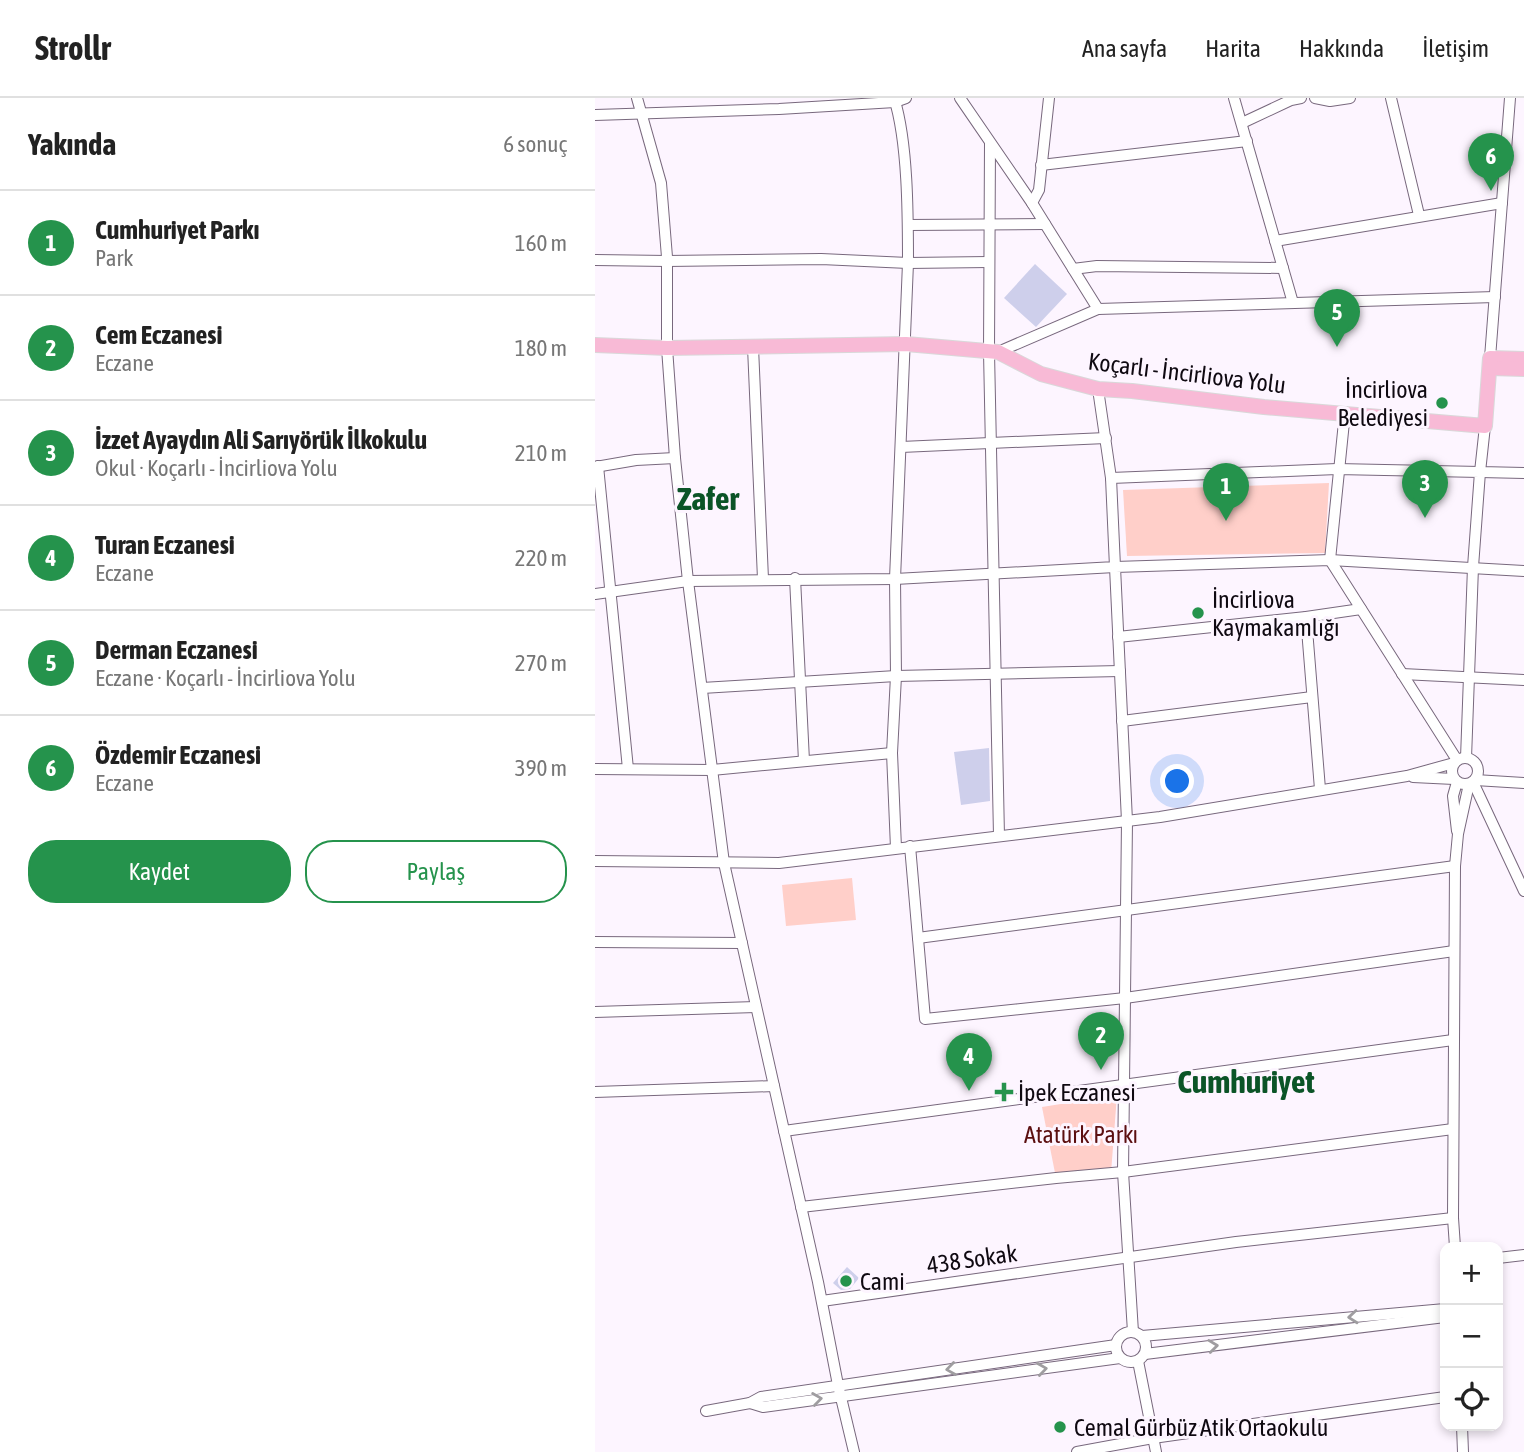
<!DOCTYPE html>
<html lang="tr">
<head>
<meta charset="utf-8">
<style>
	body { margin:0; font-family:"Asap Condensed",sans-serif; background:#f2f2f2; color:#222 }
	.controls { position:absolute; right:21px; bottom:21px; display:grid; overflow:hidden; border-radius:14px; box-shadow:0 4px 10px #0003 }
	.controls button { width:63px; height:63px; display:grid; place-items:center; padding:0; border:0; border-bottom:2px solid #e0e0e0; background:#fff; color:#222; font:35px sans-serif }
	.you { position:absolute; left:583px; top:684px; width:24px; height:24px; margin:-18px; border:5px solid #fff; border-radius:50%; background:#1a73e8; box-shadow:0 0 0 10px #1a73e833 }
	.badge { display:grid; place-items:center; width:46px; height:46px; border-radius:50%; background:#25934c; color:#fff; font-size:23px; font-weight:700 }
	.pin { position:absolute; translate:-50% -58px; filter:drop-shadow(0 2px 4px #0008) }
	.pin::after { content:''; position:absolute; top:37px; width:24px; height:21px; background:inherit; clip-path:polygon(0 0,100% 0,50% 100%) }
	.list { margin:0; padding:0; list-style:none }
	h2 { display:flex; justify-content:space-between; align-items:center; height:91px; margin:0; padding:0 28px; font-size:30px }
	h2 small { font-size:23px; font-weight:400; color:#767676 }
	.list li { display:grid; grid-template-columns:46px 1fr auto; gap:21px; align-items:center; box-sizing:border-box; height:105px; padding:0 28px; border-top:2px solid #e0e0e0 }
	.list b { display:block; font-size:26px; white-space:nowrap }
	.list p { margin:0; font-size:23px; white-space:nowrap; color:#767676 }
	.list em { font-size:23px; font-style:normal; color:#767676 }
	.actions { display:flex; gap:14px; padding:21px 28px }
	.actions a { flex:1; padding:16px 0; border:2px solid #25934c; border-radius:28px; text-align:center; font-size:24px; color:#25934c }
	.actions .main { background:#25934c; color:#fff }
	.icon { flex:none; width:38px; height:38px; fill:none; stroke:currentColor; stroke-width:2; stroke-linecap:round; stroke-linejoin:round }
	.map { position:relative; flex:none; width:929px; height:1354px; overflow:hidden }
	header { display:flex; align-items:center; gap:42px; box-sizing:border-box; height:98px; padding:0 35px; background:#fff; border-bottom:2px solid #e0e0e0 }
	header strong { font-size:33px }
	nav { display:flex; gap:38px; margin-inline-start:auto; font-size:24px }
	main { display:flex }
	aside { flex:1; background:#fff }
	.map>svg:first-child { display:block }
	.green { fill:#ffcfc9 }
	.building { fill:#cecfeb }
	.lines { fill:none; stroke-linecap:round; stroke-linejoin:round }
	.minor-casing { stroke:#78687d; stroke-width:12 }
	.major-casing { stroke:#d9d8d9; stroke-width:16 }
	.minor { stroke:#fff; stroke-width:10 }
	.major { stroke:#f8bad6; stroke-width:14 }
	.oneway { stroke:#9f9da0 }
	.poi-dot { fill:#25934c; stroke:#fdf5ff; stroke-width:2.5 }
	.labels { text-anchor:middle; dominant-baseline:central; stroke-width:6; stroke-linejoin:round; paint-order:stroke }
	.street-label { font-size:24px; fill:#0f0911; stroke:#fdf5ff }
	.poi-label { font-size:24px; fill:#0f0911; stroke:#fdf5ff; text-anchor:start }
	.park-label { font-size:24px; fill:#5b0f10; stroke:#fdf5ff }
	.district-label { font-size:32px; font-weight:bold; fill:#0b5427; stroke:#fdf5ff }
</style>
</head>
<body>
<header>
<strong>Strollr</strong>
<nav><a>Ana sayfa</a><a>Harita</a><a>Hakkında</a><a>İletişim</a></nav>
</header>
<main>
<aside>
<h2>Yakında<small>6 sonuç</small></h2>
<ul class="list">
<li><span class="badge">1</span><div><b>Cumhuriyet Parkı</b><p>Park</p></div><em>160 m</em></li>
<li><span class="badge">2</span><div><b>Cem Eczanesi</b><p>Eczane</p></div><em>180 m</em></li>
<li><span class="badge">3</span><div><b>İzzet Ayaydın Ali Sarıyörük İlkokulu</b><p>Okul · Koçarlı - İncirliova Yolu</p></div><em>210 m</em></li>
<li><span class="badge">4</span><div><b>Turan Eczanesi</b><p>Eczane</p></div><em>220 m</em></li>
<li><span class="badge">5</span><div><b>Derman Eczanesi</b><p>Eczane · Koçarlı - İncirliova Yolu</p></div><em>270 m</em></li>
<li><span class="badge">6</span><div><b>Özdemir Eczanesi</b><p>Eczane</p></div><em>390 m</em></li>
</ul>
<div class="actions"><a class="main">Kaydet</a><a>Paylaş</a></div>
</aside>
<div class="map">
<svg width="929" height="1354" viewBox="0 0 929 1354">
	<rect width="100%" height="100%" fill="#fdf5ff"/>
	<g class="green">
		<path d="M 734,385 L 730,455 L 532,458 L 528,392 Z"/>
		<path d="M 257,780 L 261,822 L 191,828 L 187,787 Z"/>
		<path d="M 522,997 L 516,1075 L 461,1080 L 447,1009 Z"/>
	</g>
	<g class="building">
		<path d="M 440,166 L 472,196 L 441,229 L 409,200 Z"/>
		<path d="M 394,650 L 395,703 L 366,707 L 359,654 Z"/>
		<path d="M 252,1169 L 264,1180 L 255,1191 L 246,1192 L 238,1185 Z"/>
	</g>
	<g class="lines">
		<defs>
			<g id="minor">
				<path d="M 42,0 L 66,85 L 72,159 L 72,250 L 80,360 L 93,483 L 129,765 L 223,1184 L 243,1287 L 259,1354"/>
				<path d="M 299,0 C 313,44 313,118 313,165 L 300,481 L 301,578 L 297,655 L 301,750"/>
				<path d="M 365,0 L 437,105 L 503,211"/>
				<path d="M 639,0 L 698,205"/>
				<path d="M 720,0 L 735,3 L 755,0"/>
				<path d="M 796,0 L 824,117"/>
				<path d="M 0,17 L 184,11 L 300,4 L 311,0"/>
				<path d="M 647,25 L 696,2 L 706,0"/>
				<path d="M 395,45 L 394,254 L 404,738"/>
				<path d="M 446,67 L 652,43"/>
				<path d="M 437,105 L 444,92 L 454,0"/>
				<path d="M 313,127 L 450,126"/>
				<path d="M 680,143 L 907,105"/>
				<path d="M 0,162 L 72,163 L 226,161 L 313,165 L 394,164"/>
				<path d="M 478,171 L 502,168 L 688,170"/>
				<path d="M 158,249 L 168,481"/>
				<path d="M 403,254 L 503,211 L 900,199"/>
				<path d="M 895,260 L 915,0"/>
				<path d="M 750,314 L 735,462 L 862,662"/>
				<path d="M 890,328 L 885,374 L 929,375"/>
				<path d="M 306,349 L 511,340"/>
				<path d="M 3,368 L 33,671"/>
				<path d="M 0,369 L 41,362 L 80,360"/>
				<path d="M 516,380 L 742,371 L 885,374 L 878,469 L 871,660"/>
				<path d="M 200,480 L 209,663"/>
				<path d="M 0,496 L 93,483 L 300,481 L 520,469 L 516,380 L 503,291"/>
				<path d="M 711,519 L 725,691"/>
				<path d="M 523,539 L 711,519 L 766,511"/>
				<path d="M 807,576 L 929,582"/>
				<path d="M 107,590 L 301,578 L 525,573"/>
				<path d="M 527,623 L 717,599"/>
				<circle cx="870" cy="673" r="13"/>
				<path d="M 0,671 L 117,672 L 297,655"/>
				<path d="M 818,679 L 859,681"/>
				<path d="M 880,682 L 929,685"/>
				<path d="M 862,684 L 858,698 L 862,733"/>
				<path d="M 878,684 L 929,793"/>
				<path d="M 315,748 L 330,921 L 530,900 L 859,853"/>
				<path d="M 0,763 L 184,765 L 565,719 L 812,678 L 859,665"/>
				<path d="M 323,840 L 860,768"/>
				<path d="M 0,844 L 147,845"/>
				<path d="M 0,914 L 161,909"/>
				<path d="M 0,994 L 179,988"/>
				<path d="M 189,1033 L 858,942"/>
				<path d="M 206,1109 L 461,1080 L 528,1074 L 858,1031"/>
				<path d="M 860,1149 L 858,1120 L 860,768 L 863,736 L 874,686"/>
				<path d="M 903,1160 L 929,1157"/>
				<path d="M 227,1203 L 641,1144 L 858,1120"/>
				<circle cx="536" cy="1249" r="15"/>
				<path d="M 538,1234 L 528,1074 L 532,723 L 520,469 L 735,462 L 929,473"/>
				<path d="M 547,1238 L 850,1211"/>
				<path d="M 550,1256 L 850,1219"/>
				<path d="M 543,1263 L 561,1354"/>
				<path d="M 155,1305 L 168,1309 L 525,1260"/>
				<path d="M 111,1313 L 155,1305 L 166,1299 L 521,1247"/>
				<path d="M 867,1328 L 868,1354"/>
				<path d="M 482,1354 L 558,1340 L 850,1299"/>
			</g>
			<g id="major">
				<path d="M 0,247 L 72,250 L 311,246 L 403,254 L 446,276 L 503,291 L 537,293 L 669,309 L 890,328 L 895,260 L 929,261"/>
				<path d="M 895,270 L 929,271"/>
			</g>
		</defs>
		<use href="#minor" class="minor-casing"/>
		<use href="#major" class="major-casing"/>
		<use href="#minor" class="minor"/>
		<use href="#major" class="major"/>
	</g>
	<defs><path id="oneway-chevron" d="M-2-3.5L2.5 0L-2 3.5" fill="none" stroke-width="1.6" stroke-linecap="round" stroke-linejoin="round" transform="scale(1.75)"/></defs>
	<g class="oneway">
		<use href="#oneway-chevron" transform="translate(758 1219) rotate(175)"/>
		<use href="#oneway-chevron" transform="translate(618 1248) rotate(-7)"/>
		<use href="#oneway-chevron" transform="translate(356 1271) rotate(172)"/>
		<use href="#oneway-chevron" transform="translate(447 1271) rotate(-8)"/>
		<use href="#oneway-chevron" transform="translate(222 1301) rotate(-8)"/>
	</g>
	<g class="poi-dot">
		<circle cx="847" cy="305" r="7"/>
		<circle cx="603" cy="515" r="7"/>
		<path d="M405.5 983.5h7v7h7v7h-7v7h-7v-7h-7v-7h7z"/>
		<circle cx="251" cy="1183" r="7"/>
		<circle cx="465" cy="1329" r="7"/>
	</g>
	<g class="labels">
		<g class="street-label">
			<text transform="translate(592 275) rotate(7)">Koçarlı - İncirliova Yolu</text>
			<text transform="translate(377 1161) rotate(-8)">438 Sokak</text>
		</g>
		<g class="poi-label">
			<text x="833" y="291" text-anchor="end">İncirliova<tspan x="833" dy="28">Belediyesi</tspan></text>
			<text x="617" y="501">İncirliova<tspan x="617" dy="28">Kaymakamlığı</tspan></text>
			<text x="423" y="994">İpek Eczanesi</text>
			<text x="265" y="1183">Cami</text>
			<text x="479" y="1329">Cemal Gürbüz Atik Ortaokulu</text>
		</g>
		<g class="park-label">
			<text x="486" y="1036">Atatürk Parkı</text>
		</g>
		<g class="district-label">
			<text x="113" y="400">Zafer</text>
			<text x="651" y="983">Cumhuriyet</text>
		</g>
	</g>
</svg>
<div class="controls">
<button>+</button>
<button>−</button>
<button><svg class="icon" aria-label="locate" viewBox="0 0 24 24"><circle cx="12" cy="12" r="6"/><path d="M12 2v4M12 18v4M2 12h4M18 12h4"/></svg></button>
</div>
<div class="you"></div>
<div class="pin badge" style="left:631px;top:423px">1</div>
<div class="pin badge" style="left:506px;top:972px">2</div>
<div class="pin badge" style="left:830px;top:420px">3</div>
<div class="pin badge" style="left:374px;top:993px">4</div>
<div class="pin badge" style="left:742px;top:249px">5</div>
<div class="pin badge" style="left:896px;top:93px">6</div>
</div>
</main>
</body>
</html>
